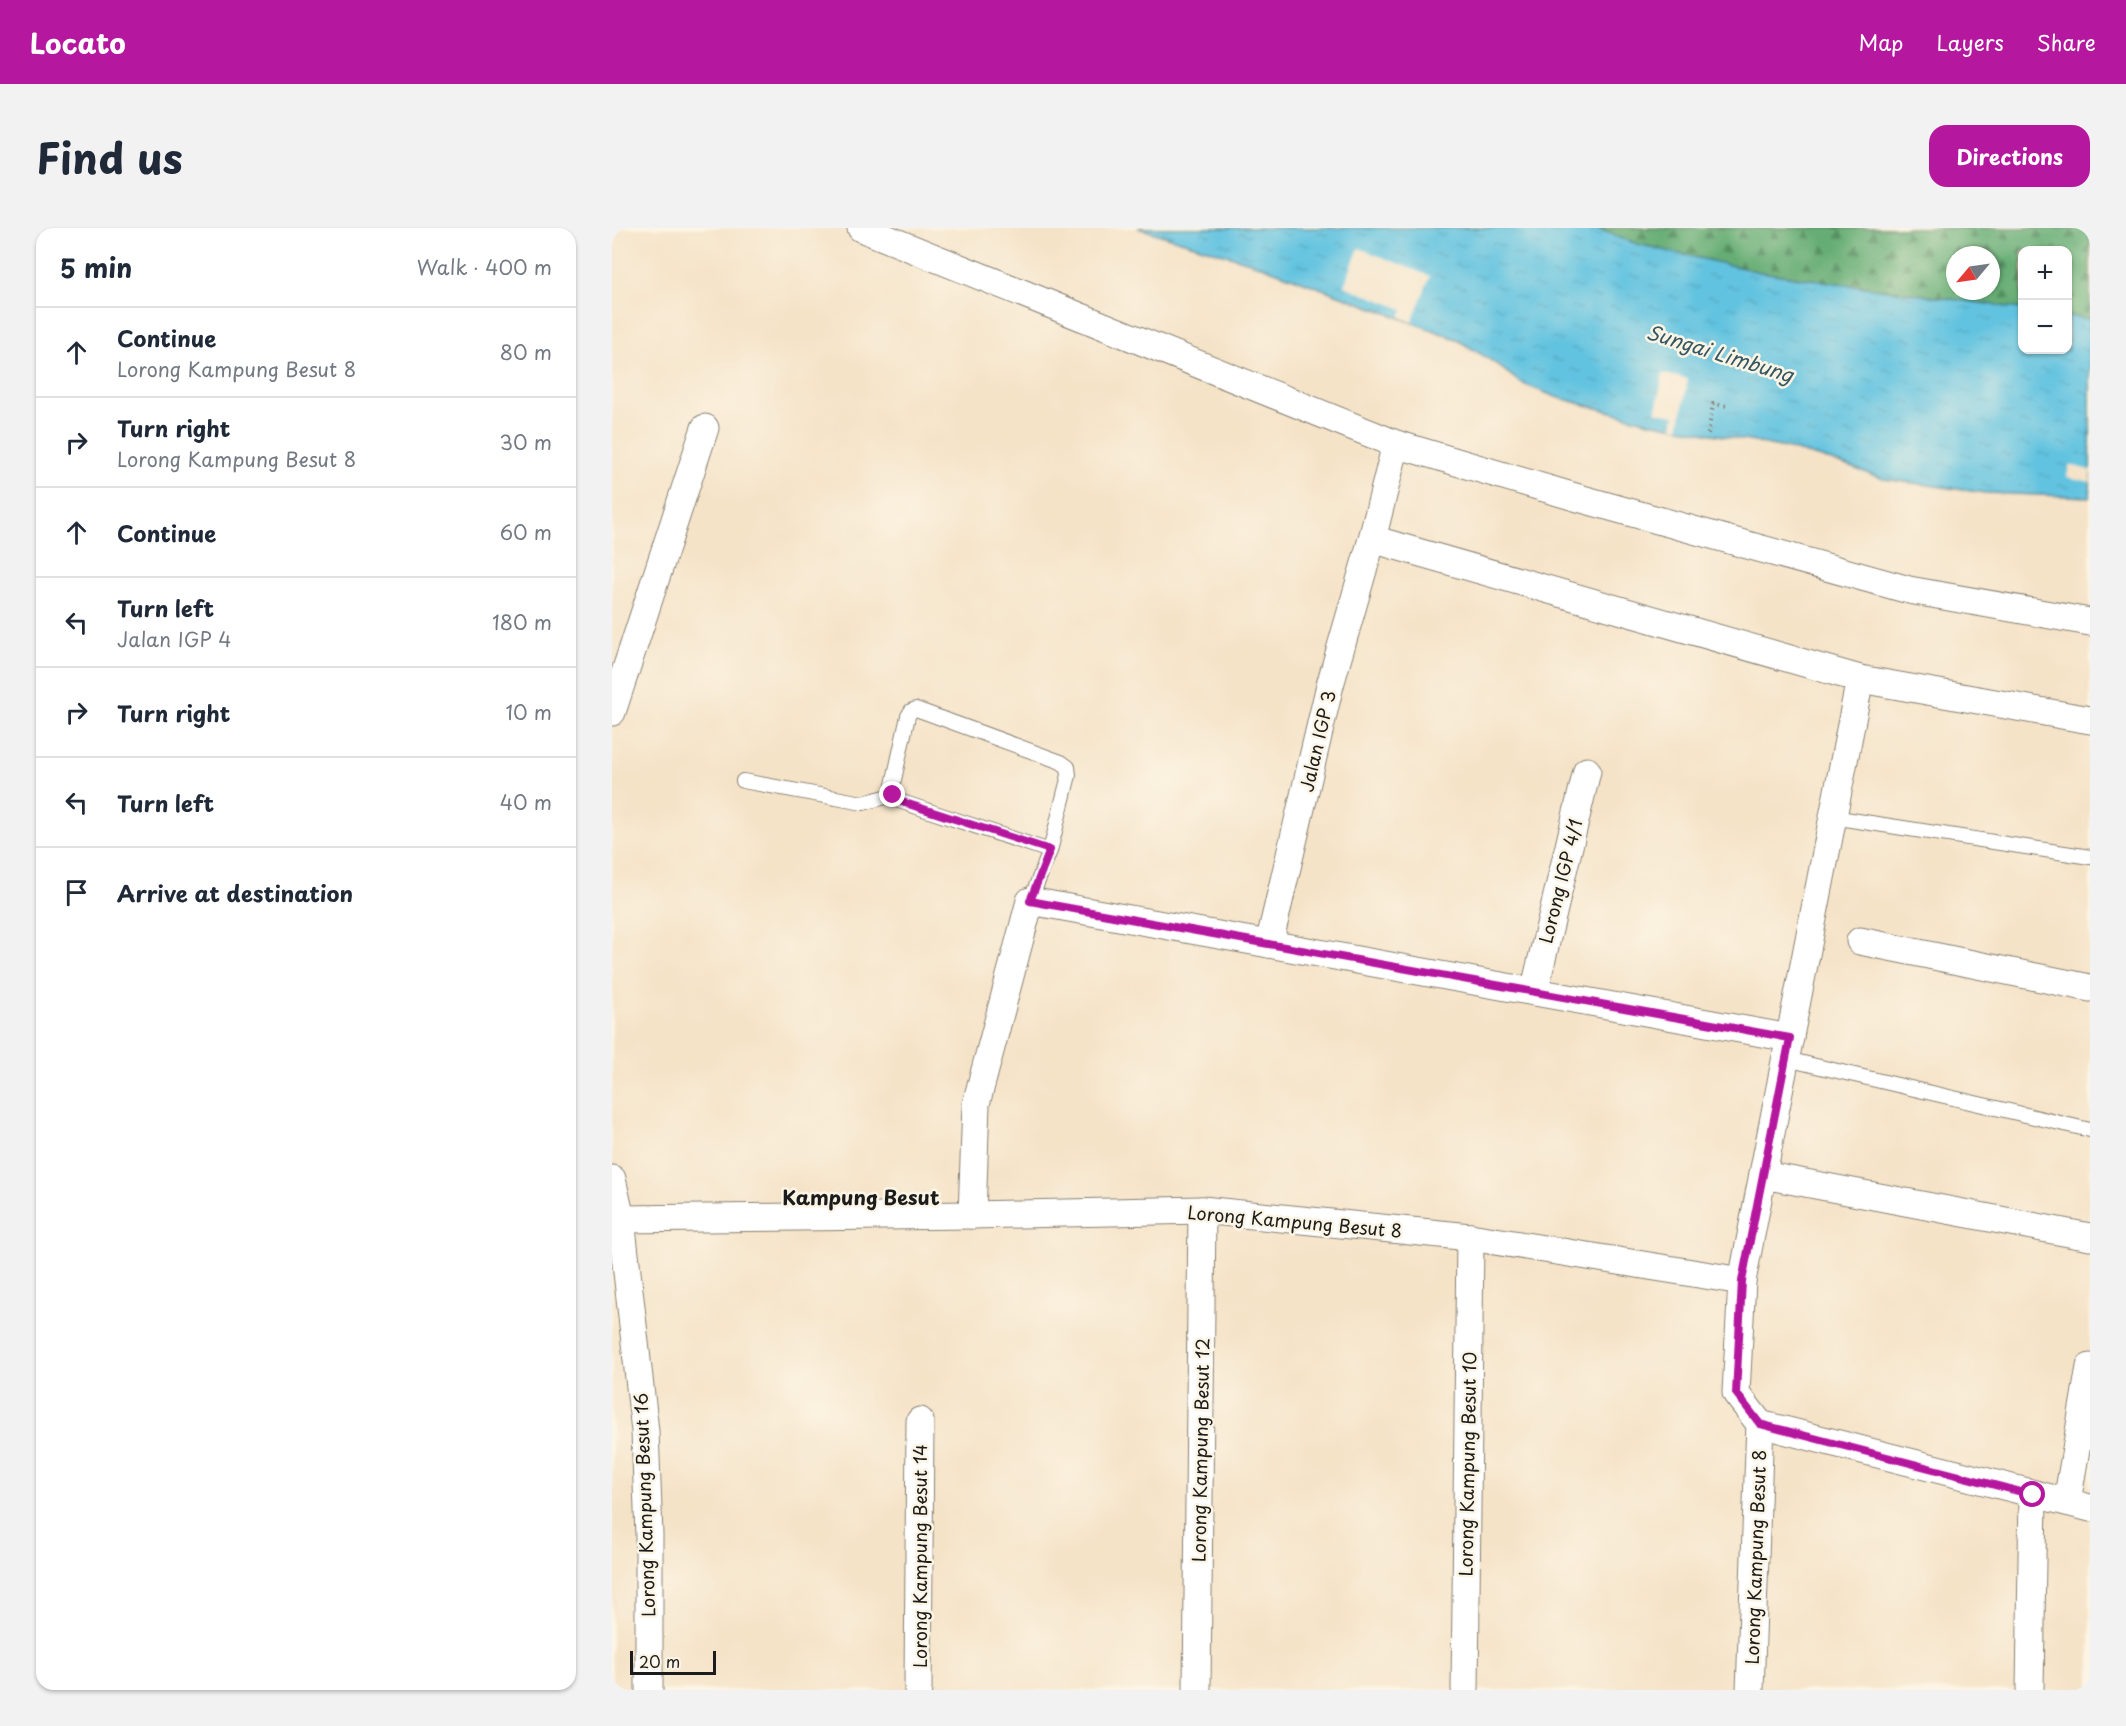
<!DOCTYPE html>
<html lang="en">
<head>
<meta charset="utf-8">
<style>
	body { margin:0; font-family:"Playpen Sans",sans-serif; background:#f2f2f3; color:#1f2937 }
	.controls { position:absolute; right:18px; top:18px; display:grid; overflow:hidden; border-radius:12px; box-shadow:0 2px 4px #0004 }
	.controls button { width:54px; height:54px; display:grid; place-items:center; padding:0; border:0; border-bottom:2px solid #e0e1e3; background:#fff; color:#1f2937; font:30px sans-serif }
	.compass { position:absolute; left:1334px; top:18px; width:54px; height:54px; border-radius:50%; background:#fff; box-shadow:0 2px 4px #0004; rotate:241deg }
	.scale { position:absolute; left:18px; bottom:15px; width:86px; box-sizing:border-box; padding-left:6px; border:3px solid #1c1c1c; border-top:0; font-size:16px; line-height:21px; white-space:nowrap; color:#1c1c1c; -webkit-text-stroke:4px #fcf5e5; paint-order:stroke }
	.stop { position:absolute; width:18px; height:18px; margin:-14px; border:4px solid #b5179e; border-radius:50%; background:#fff }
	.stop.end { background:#b5179e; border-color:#fff; box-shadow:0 2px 6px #0008 }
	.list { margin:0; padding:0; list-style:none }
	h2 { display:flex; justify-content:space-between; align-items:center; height:78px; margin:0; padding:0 24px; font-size:26px }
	h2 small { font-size:20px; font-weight:400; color:#747a83 }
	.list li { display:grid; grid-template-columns:39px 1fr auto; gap:18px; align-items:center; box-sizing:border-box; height:90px; padding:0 24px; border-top:2px solid #e0e1e3 }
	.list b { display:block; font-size:22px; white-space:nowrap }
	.list p { margin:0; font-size:20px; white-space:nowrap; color:#747a83 }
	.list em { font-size:20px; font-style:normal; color:#747a83 }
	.icon { flex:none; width:33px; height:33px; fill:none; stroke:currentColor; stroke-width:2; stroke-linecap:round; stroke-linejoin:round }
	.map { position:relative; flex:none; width:1478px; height:1462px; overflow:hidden; border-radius:18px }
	header { display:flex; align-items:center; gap:36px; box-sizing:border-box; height:84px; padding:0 30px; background:#b5179e; color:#fff }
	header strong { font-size:28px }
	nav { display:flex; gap:33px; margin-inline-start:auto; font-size:21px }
	.intro { display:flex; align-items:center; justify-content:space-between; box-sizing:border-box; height:144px; padding:0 36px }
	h1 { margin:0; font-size:42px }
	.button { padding:15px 27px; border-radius:18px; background:#b5179e; color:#fff; font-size:21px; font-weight:700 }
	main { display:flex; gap:36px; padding:0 36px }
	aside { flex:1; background:#fff; border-radius:18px; box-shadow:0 2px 4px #0004 }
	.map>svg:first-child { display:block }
	.forest { fill:url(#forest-firs); stroke:#416448; stroke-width:1.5; fill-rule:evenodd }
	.water { fill:url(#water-ripples); stroke:#3f707e; stroke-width:1.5 }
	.pier { fill:#f5e3c8 }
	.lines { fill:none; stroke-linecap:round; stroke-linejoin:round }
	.lane-casing { stroke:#888072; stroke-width:16 }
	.street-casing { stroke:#888072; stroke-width:29 }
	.path { stroke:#888072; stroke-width:4; stroke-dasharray:1.5 4.5; stroke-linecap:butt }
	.lane { stroke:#fff; stroke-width:14 }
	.street { stroke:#fff; stroke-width:27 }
	.route { stroke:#b5179e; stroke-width:8 }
	.labels { text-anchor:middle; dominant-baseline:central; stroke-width:5; stroke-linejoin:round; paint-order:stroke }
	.street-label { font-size:18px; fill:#1c1c1c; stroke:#fcf5e5 }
	.water-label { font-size:20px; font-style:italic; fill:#345661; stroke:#fcf5e5 }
	.neighbourhood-label { font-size:20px; font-weight:bold; fill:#1c1c1c; stroke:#fcf5e5 }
</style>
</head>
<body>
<header>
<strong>Locato</strong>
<nav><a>Map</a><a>Layers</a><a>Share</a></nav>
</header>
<div class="intro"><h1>Find us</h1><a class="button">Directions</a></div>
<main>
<aside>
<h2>5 min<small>Walk · 400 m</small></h2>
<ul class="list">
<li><svg class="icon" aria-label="ahead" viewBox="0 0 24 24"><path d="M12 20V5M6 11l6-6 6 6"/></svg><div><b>Continue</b><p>Lorong Kampung Besut 8</p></div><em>80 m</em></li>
<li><svg class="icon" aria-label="right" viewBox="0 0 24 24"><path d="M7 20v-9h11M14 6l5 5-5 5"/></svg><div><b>Turn right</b><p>Lorong Kampung Besut 8</p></div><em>30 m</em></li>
<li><svg class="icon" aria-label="ahead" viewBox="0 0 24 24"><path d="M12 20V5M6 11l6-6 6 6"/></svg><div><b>Continue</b></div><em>60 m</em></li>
<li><svg class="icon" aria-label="left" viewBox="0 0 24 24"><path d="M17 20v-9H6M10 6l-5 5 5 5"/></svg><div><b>Turn left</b><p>Jalan IGP 4</p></div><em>180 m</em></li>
<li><svg class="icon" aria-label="right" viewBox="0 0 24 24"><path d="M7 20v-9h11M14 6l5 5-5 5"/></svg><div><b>Turn right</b></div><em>10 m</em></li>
<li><svg class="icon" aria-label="left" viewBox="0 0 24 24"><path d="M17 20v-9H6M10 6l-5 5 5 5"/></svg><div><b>Turn left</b></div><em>40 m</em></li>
<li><svg class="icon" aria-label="arrive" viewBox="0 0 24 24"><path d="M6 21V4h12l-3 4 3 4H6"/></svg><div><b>Arrive at destination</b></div></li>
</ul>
</aside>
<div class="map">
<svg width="1478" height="1462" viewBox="0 0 1478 1462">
	<defs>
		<pattern id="forest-firs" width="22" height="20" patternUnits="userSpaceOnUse" patternTransform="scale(1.5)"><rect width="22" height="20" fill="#66ad74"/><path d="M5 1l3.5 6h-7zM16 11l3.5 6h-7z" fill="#538c5e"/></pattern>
		<pattern id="water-ripples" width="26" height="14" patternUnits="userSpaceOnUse" patternTransform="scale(1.5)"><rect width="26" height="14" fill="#62c3e0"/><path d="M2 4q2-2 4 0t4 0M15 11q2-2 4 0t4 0" fill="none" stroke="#54a7c0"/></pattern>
	</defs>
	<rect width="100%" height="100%" fill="#fcf5e5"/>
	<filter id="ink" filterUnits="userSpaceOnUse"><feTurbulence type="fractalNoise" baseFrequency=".0167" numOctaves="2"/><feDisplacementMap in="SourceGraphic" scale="12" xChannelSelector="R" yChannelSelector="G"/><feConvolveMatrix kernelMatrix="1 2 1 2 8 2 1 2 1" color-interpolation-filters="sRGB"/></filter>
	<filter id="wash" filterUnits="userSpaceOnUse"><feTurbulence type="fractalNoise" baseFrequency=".008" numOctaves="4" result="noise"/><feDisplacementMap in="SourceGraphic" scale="24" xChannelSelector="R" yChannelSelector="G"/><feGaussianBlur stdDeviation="1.35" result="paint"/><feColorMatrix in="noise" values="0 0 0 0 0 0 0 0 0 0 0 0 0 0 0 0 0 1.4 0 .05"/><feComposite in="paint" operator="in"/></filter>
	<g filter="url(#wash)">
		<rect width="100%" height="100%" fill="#f5e3c8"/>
		<path class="forest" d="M 984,0 L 1478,0 L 1478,91 L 1456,88 L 1456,22 L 1410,22 L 1410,81 L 1148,44 L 1025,16 ZM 1343,27 L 1379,27 L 1379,63 L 1343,63 Z"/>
		<path class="water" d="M 526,0 L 984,0 L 1025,16 L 1148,44 L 1410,81 L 1410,122 L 1456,122 L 1456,88 L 1478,91 L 1478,269 L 1374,265 L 1272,251 L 1227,235 L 1174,220 L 1037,194 L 944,169 L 909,155 L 880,133 L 844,111 L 641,35 Z"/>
		<g class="pier">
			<path d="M 747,20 L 818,48 L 800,94 L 788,89 L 791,81 L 732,58 Z"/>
			<path d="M 1051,146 L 1076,151 L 1067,200 L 1061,199 L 1063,187 L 1044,184 Z"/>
			<path d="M 1457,237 L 1478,242 L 1478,254 L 1455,249 Z"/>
		</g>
	</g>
	<g filter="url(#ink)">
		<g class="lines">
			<defs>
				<g id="lane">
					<path d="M 131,553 L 251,575 L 281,567"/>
					<path d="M 1220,589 L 1478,629"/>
					<path d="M 418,673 L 438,623 L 457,547 L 456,539 L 449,534 L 304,481 L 299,483 L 296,488 L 280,561 L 284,572 L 438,623"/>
					<path d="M 1174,831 L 1478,902"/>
				</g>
				<g id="street">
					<path d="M 249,0 L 784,216 L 963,269 L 1297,362 L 1478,394"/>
					<path d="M 760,311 L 1248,451 L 1478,492"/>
					<path d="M 0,484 L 93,200"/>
					<path d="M 1248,713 L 1478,760"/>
					<path d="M 657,716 L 718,457 L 760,311 L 784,216"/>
					<path d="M 922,764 L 975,543"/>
					<path d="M 1151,947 L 1478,1009"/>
					<path d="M 0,951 L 9,991 L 33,1203 L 37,1307 L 37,1462"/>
					<path d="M 360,987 L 364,876 L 418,673 L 1178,810"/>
					<path d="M 9,991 L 360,987 L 590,982 L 858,1009 L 1130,1053 L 1124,1165 L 1148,1196 L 1478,1280"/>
					<path d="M 1130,1053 L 1248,451"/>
					<path d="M 1455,1274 L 1478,1139"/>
					<path d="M 306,1462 L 308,1193"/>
					<path d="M 585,1462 L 590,982"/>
					<path d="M 853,1462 L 858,1009"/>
					<path d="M 1138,1462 L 1148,1196"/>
					<path d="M 1418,1462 L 1421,1267"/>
				</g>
			</defs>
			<use href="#lane" class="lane-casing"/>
			<use href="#street" class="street-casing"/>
			<path class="path" d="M 1096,206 L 1101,176 L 1117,178"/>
			<use href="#lane" class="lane"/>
			<use href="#street" class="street"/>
		</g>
	</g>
	<g class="lines" filter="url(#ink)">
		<path class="route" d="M 281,567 L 284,572 L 438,622 L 418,673 L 1178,810 L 1130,1053 L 1124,1165 L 1148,1196 L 1421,1267"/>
	</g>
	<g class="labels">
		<g class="street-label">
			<text transform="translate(705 513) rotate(-77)">Jalan IGP 3</text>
			<text transform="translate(948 653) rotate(-76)">Lorong IGP 4/1</text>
			<text transform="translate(683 993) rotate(5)">Lorong Kampung Besut 8</text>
			<text transform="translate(588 1222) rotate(-89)">Lorong Kampung Besut 12</text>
			<text transform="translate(855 1236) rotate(-89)">Lorong Kampung Besut 10</text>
			<text transform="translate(32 1277) rotate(-92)">Lorong Kampung Besut 16</text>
			<text transform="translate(307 1328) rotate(-90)">Lorong Kampung Besut 14</text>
			<text transform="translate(1143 1329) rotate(-88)">Lorong Kampung Besut 8</text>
		</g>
		<g class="water-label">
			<text transform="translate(1108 125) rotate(17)">Sungai Limbung</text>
		</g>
		<g class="neighbourhood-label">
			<text x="249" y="969">Kampung Besut</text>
		</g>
	</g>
</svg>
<div class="controls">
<button>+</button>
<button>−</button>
</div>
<svg class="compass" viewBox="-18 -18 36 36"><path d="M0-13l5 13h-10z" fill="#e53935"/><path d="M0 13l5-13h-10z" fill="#747a83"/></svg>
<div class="scale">20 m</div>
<div class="stop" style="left:1421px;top:1267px"></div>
<div class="stop end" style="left:281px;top:567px"></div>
</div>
</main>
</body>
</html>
